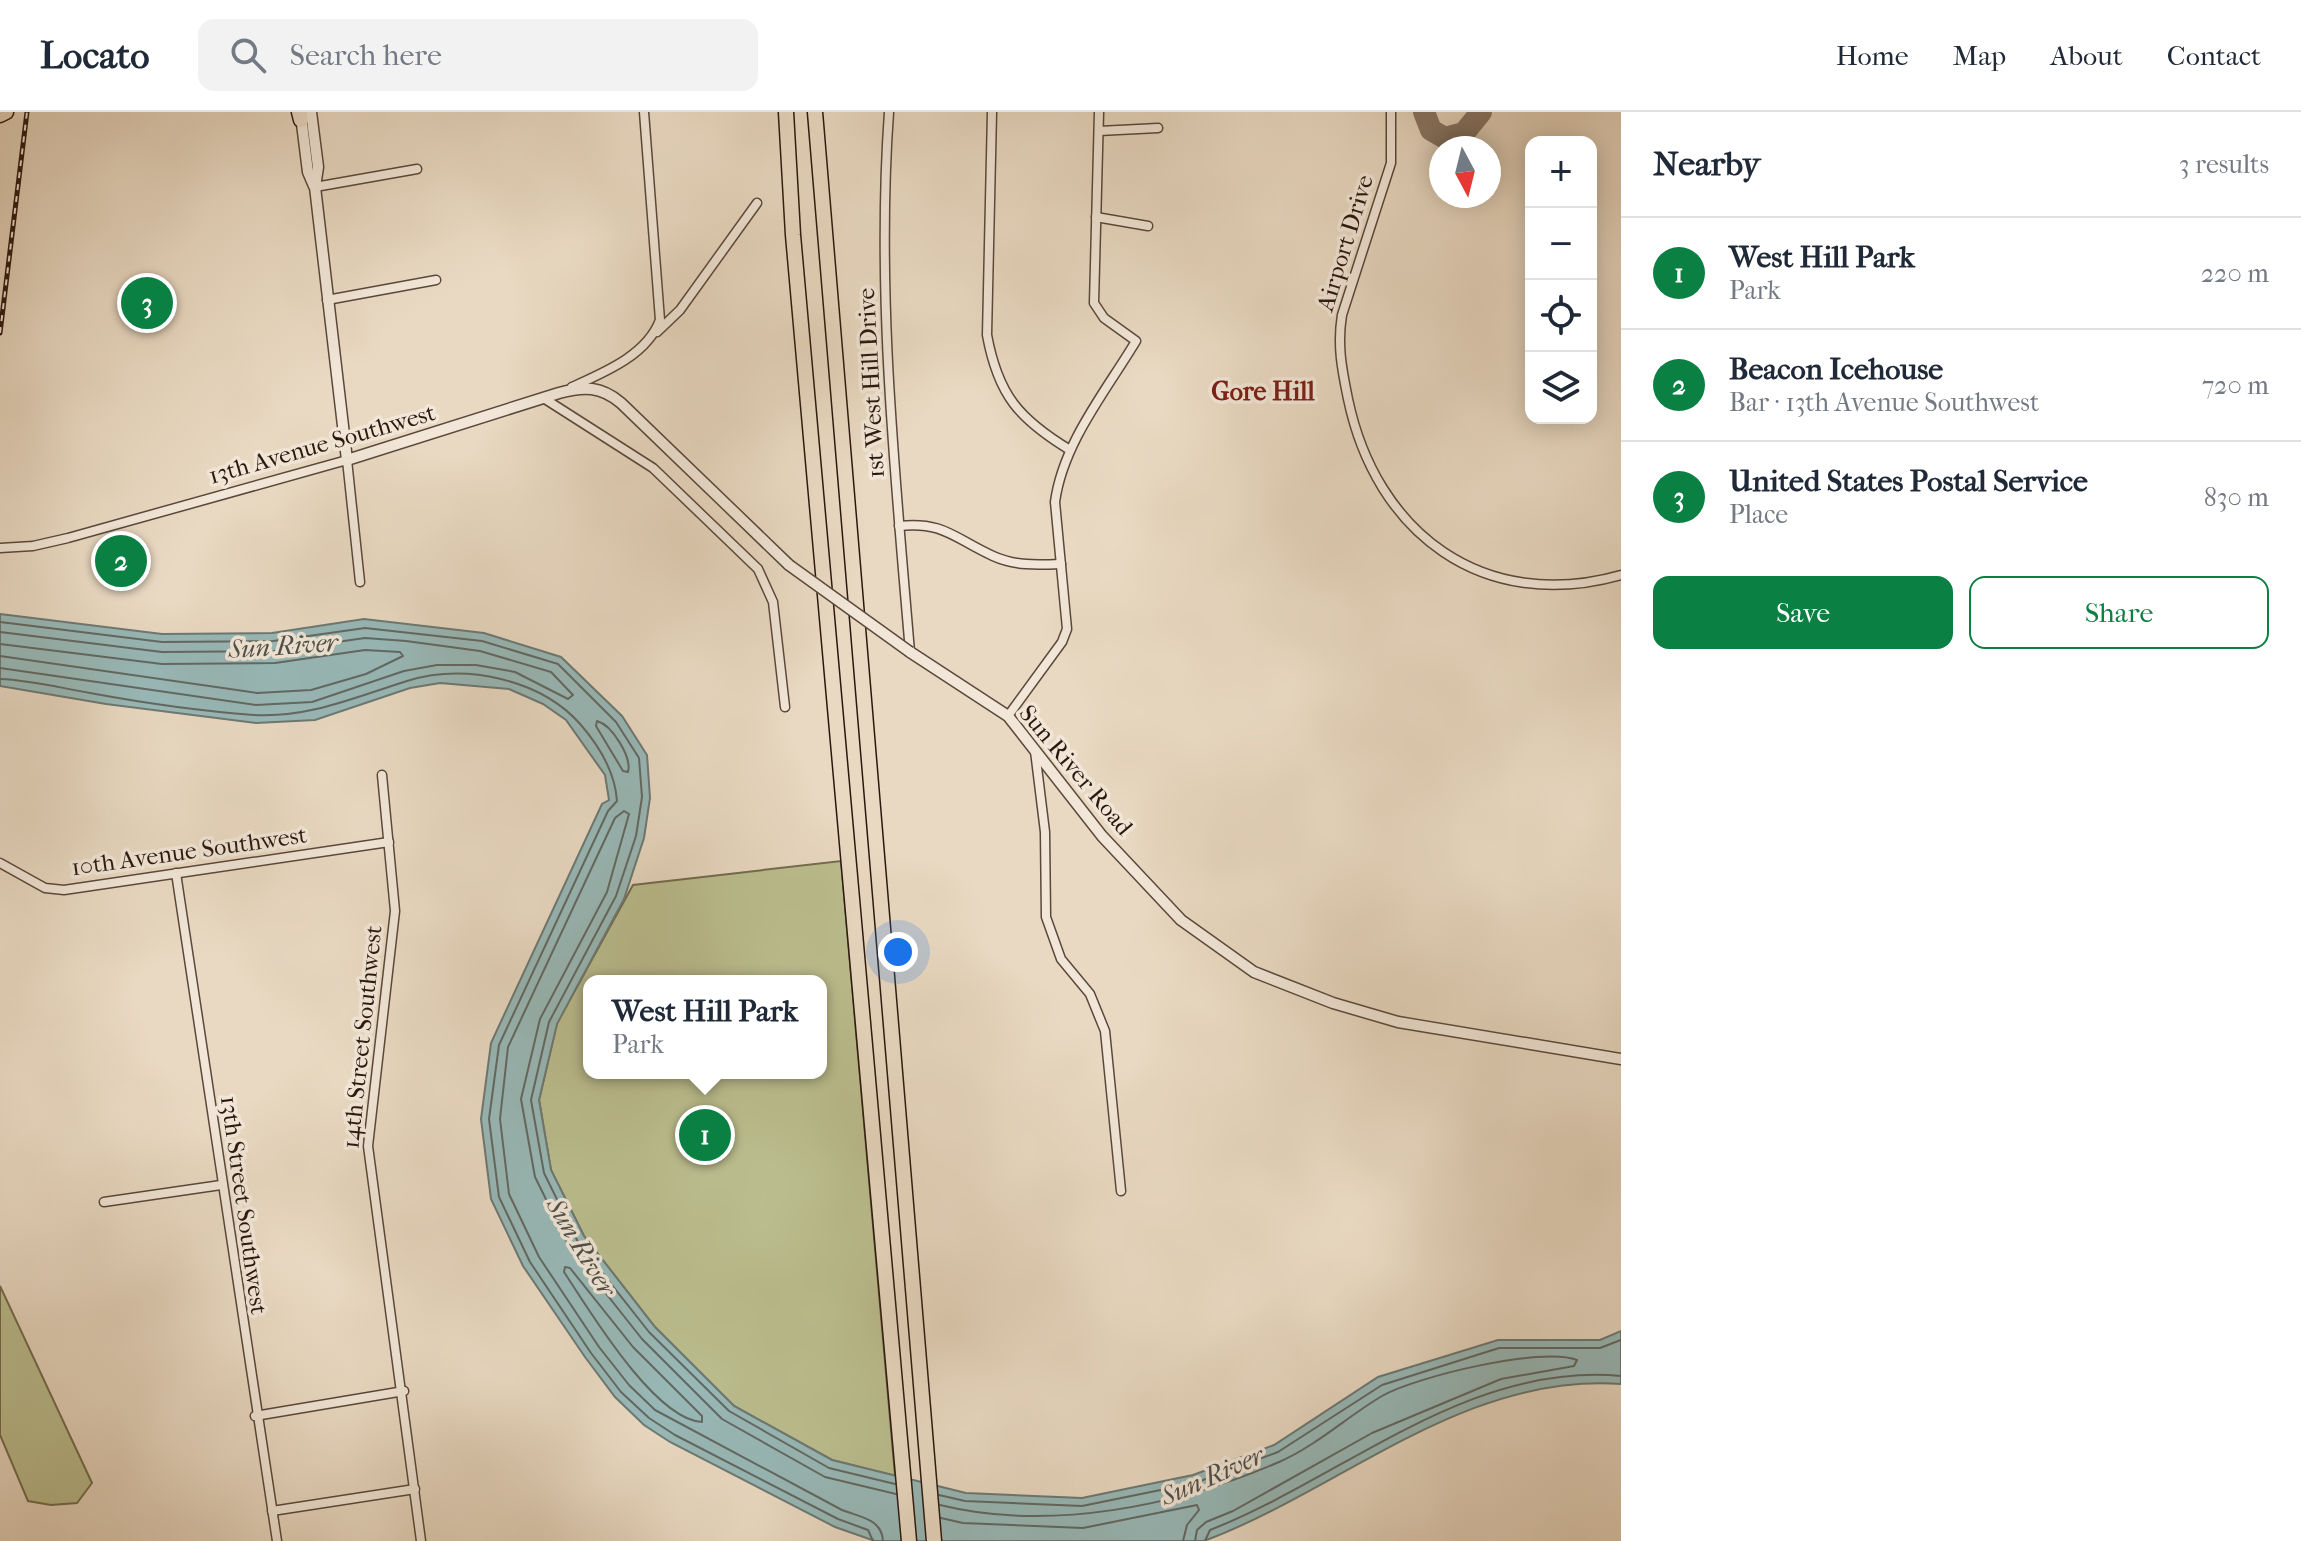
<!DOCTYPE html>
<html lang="en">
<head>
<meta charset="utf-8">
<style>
	body { margin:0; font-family:"IM FELL French Canon",serif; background:#f2f2f3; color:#1f2937 }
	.controls { position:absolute; right:24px; top:24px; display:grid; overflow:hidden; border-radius:16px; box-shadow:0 4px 20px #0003 }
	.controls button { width:72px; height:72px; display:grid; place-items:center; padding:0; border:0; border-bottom:2px solid #e0e1e3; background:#fff; color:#1f2937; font:40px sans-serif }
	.compass { position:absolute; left:1429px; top:24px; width:72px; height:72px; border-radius:50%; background:#fff; box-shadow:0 4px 20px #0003; rotate:173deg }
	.you { position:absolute; left:898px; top:840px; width:28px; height:28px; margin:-20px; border:6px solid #fff; border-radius:50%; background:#1a73e8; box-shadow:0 0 0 12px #1a73e833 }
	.badge { display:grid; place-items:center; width:52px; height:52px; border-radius:50%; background:#0b8043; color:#fff; font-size:26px; font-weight:700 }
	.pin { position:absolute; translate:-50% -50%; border:4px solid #fff; box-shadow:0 2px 8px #0006 }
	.popup { position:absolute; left:583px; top:863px; width:244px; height:104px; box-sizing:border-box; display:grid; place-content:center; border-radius:16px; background:#fff; filter:drop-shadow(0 2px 6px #0005); font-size:26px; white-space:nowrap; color:#747a83 }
	.popup b { font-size:30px; color:#1f2937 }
	.popup::after { content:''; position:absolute; left:50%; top:100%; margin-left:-16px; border:16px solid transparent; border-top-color:#fff }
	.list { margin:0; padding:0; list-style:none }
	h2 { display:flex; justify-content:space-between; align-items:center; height:104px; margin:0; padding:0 32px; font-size:34px }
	h2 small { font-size:26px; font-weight:400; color:#747a83 }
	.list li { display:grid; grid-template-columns:52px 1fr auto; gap:24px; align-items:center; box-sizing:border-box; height:112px; padding:0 32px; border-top:2px solid #e0e1e3 }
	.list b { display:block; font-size:30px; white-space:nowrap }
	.list p { margin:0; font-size:26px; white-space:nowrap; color:#747a83 }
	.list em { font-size:26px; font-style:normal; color:#747a83 }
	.actions { display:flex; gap:16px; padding:24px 32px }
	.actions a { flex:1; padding:18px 0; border:2px solid #0b8043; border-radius:16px; text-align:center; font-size:28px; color:#0b8043 }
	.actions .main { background:#0b8043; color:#fff }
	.icon { flex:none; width:44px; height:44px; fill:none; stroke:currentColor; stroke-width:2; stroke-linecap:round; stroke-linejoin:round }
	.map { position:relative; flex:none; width:1621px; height:1429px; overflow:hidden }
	header { display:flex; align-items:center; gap:48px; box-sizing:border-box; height:112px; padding:0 40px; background:#fff; border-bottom:2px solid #e0e1e3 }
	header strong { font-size:38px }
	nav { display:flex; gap:44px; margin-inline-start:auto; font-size:28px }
	.search { width:560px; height:72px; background:#f2f2f3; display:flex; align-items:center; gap:20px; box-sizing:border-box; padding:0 28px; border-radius:16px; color:#747a83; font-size:30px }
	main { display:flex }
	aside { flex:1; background:#fff }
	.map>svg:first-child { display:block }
	.green { fill:#bbbe8f; stroke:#726b4e; stroke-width:2; fill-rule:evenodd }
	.water { fill:#98b9b8; stroke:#6c7974; stroke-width:2 }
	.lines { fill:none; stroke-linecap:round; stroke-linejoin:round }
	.shore { stroke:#616863; stroke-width:2 }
	.taxiway { stroke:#8a7868; stroke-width:22 }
	.minor-casing { stroke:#5a483b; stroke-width:11 }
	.tertiary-casing { stroke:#5a483b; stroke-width:13 }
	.motorway-casing { stroke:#2a180e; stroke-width:17 }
	.minor { stroke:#f1e6d7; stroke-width:8 }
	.tertiary { stroke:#f1e6d7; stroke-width:10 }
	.motorway { stroke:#e9d9c2; stroke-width:14 }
	.rail-casing { stroke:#2a180e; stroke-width:5 }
	.rail { stroke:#f1e6d7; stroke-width:2; stroke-dasharray:6; stroke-linecap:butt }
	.tertiary-bridge-casing { stroke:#5a483b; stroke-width:13; stroke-linecap:butt }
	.tertiary-bridge { stroke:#f1e6d7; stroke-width:10 }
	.labels { text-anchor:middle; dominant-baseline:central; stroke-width:7; stroke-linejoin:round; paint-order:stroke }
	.street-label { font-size:24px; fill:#2a180e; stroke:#f1e6d7 }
	.neighbourhood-label { font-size:26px; font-weight:bold; fill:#7a1f14; stroke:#f1e6d7 }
	.water-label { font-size:26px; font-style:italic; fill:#50504a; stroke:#f1e6d7 }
</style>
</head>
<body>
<header>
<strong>Locato</strong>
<div class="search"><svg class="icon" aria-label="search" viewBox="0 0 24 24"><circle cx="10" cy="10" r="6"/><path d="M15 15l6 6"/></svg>Search here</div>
<nav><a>Home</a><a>Map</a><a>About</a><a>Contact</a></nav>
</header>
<main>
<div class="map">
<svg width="1621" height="1429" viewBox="0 0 1621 1429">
	<rect width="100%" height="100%" fill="#e9d9c2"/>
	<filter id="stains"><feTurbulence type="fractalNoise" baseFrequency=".0025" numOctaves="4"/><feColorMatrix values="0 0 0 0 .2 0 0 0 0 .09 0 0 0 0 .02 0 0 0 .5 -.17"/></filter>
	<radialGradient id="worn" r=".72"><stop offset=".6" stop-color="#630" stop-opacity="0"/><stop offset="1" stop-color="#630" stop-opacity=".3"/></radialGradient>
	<g class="green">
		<path d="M 841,749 L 895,1364 L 832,1348 L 734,1294 L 655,1215 L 584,1124 L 551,1058 L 539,988 L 557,911 L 633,773 ZM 589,869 L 821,869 L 821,961 L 589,961 Z"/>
		<path d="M 0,1174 L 92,1371 L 77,1391 L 51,1393 L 28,1389 L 0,1323 Z"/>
	</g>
	<path class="water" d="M 0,502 L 162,522 L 272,521 L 364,507 L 484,521 L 561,545 L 622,604 L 647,643 L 650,686 L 644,726 L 624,787 L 557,912 L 539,988 L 551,1058 L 584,1124 L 655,1215 L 734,1294 L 832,1348 L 966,1381 L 1082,1386 L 1193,1363 L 1274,1333 L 1378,1265 L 1498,1228 L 1600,1228 L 1621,1219 L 1621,1272 C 1463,1261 1343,1377 1204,1429 L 875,1429 L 835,1415 L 670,1330 L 644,1313 L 615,1285 L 585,1245 L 523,1154 L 491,1087 L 481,1007 L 491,931 L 602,692 L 609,688 L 605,663 L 566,608 L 543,592 L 509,577 L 440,571 L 410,576 L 315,608 L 256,611 L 106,592 L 0,574 Z"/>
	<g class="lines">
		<g class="shore">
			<path d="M 0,510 L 162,530 L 273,529 L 365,516 L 482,529 L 558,552 L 616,610 L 639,646 L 642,685 L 636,724 L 616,784 L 549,910 L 531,988 L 544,1061 L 578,1130 L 649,1220 L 729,1299 L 829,1356 L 895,1372"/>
			<path d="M 0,520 L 162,540 L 274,539 L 365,526 L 406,529 L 480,539 L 551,560 L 573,583 L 568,587 L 515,560 L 476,553 L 437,553 L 404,559 L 312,590 L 256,593 L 0,556"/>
			<path d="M 0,532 L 162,552 L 275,551 L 365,538 L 400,540 L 403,544 L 366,562 L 311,578 L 257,581 L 0,544"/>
			<path d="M 0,567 C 30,568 61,576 90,581 C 144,591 200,599 254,603 C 309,606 356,585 407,569 C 465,551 541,567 581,613 C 600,635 615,660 617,689 L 608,699 L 499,933 L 489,1007 L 499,1085 L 530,1150 L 591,1241 L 621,1280 L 649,1306 L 675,1323 L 838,1407 L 868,1418 L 873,1429"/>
			<path d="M 597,609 C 612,613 632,645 628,660 L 623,659 L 596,614 Z"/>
			<path d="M 565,1155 L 570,1156 L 633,1235 L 702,1304 L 702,1310 C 655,1308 589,1198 564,1160 Z"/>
			<path d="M 939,1383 L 965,1389 L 1082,1394 L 1195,1371 L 1278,1340 L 1382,1273 L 1499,1236 L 1600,1236 L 1621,1228"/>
			<path d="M 940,1393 C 1049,1420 1178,1394 1279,1350 C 1316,1334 1348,1304 1382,1284 C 1415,1265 1542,1234 1577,1248 L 1574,1254 L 1501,1267 L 1372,1321 L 1233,1399 L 1206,1410 L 1197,1418 L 1195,1429"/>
			<path d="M 941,1406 L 963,1411 L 1083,1416 L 1197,1393 L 1199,1398 L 1187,1413 L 1183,1429"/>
			<path d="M 883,1429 C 882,1407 860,1405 842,1398 L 655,1298 L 629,1273 L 599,1235 L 539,1145 L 509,1082 L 500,1007 L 508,935 L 615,706 L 624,699 L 629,702 L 607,780 L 540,907 L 521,987 L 535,1065 L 570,1136 L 642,1227 L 722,1307 L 825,1365 L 896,1382"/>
			<path d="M 1205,1429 L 1210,1418 C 1345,1365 1467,1250 1621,1264"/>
		</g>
		<path class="taxiway" d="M 1424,0 L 1431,18 L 1445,26 L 1464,21 L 1481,0"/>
		<defs>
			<g id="minor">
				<path d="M 889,0 C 876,180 895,360 910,540"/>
				<path d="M 992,0 L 987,223 C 998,283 1019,307 1070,338"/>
				<path d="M 1391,0 L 1391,51 L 1342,203 C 1337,233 1342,258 1348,287 C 1376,421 1483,502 1621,463"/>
				<path d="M 1099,19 L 1158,16"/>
				<path d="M 315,75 L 417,57"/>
				<path d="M 1096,105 L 1148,114"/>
				<path d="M 327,188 L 436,168"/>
				<path d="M 657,220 L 680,198 L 757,91"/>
				<path d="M 572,275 C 605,260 647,243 660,208 L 644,0"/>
				<path d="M 545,287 L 653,356 L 758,457 L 773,490 L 785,595"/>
				<path d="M 899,414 C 944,409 955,427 993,444 C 1015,454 1037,453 1061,452"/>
				<path d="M 0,436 L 33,434 L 68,426 L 347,348 L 360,470"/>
				<path d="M 1008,604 L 1062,530 L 1067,517 L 1055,390 C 1063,331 1106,279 1136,229 L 1104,206 L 1094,191 L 1099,0"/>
				<path d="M 1035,639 L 1045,720 L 1046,805 L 1061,847 L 1090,882 L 1105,919 L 1121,1079"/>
				<path d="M 382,663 L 395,799 L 368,1034 L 421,1429"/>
				<path d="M 0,751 L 45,776 L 64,778 L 389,730"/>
				<path d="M 176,761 L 277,1429"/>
				<path d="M 104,1090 L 221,1073"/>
				<path d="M 255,1304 L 404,1279"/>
				<path d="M 272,1399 L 415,1377"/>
			</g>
			<g id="tertiary">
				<path d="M 311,0 L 318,55 L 315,75 L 347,348 L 559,281 C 584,274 601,274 621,291 L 789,453"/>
				<path d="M 301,4 L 308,60 L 314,74"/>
				<path d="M 910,540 L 1008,604 L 1102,724 L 1181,808 L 1254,860 L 1333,891 L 1398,910 L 1621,947"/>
			</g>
			<g id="motorway">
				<path d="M 299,0 L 301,8"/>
				<path d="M 786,0 L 793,123 L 909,1429"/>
				<path d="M 815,0 L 934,1429"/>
				<path d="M 0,3 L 6,0"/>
			</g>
		</defs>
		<use href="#minor" class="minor-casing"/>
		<use href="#tertiary" class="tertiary-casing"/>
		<use href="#motorway" class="motorway-casing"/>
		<use href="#minor" class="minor"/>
		<use href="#tertiary" class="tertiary"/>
		<use href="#motorway" class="motorway"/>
		<defs>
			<path id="rail" d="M 0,221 L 27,0"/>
		</defs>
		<use href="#rail" class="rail-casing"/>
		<use href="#rail" class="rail"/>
		<defs>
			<path id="tertiary-bridge" d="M 789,453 L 910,540"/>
		</defs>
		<use href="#tertiary-bridge" class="tertiary-bridge-casing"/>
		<use href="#tertiary-bridge" class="tertiary-bridge"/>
	</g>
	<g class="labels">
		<g class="street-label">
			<text transform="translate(1345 131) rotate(-73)">Airport Drive</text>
			<text transform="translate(871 271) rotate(-93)">1st West Hill Drive</text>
			<text transform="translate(322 332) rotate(-16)">13th Avenue Southwest</text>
			<text transform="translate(1076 658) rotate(50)">Sun River Road</text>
			<text transform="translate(189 739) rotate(-8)">10th Avenue Southwest</text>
			<text transform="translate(362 925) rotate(-84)">14th Street Southwest</text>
			<text transform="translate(244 1093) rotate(82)">13th Street Southwest</text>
		</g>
		<g class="neighbourhood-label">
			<text x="1263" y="279">Gore Hill</text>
		</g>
		<g class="water-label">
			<text transform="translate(283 534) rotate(-4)">Sun River</text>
			<text transform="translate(581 1135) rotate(59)">Sun River</text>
			<text transform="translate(1212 1364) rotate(-24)">Sun River</text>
		</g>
	</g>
	<rect width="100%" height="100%" filter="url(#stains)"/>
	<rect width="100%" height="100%" fill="url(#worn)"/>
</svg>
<div class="controls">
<button>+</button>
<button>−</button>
<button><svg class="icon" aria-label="locate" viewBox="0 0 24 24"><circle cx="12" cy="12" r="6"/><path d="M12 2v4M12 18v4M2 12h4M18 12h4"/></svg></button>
<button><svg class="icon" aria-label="layers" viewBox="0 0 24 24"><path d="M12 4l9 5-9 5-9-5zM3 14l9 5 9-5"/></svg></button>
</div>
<svg class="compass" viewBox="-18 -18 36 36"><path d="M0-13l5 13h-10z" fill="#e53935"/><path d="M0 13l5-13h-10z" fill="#747a83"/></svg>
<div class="you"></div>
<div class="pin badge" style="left:705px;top:1023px">1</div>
<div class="popup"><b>West Hill Park</b>Park</div>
<div class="pin badge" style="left:121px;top:449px">2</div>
<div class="pin badge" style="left:147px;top:191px">3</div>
</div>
<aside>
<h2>Nearby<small>3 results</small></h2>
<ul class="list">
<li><span class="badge">1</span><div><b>West Hill Park</b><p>Park</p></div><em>220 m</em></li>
<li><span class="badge">2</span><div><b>Beacon Icehouse</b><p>Bar · 13th Avenue Southwest</p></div><em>720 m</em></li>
<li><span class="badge">3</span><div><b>United States Postal Service</b><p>Place</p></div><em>830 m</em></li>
</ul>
<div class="actions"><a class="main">Save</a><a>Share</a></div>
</aside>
</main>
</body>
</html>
